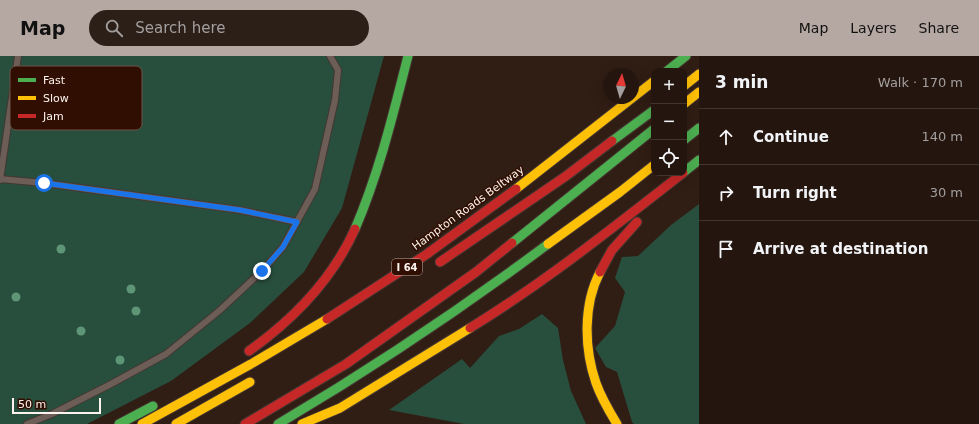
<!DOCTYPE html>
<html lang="en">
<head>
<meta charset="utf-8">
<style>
	body { margin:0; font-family:"DejaVu Sans",sans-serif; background:#2c1f18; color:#f1f3f6 }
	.controls { position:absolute; right:12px; top:12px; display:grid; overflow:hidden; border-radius:8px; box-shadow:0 4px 16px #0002 }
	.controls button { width:36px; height:36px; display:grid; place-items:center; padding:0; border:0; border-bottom:1px solid #41352f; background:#24160f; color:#f1f3f6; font:20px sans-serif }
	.compass { position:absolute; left:603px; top:12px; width:36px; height:36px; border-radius:50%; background:#24160f; box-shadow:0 4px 16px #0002; rotate:5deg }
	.scale { position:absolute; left:12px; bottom:10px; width:89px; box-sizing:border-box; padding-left:4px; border:2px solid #fcf3ee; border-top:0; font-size:11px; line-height:14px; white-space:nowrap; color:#fcf3ee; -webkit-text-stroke:3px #300f02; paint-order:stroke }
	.stop { position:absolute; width:12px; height:12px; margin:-9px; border:3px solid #1a73e8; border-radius:50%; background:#fff }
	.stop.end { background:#1a73e8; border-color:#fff; box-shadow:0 1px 4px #0008 }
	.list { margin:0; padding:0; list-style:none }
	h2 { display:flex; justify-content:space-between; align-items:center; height:52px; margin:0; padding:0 16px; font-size:17px }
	h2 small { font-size:13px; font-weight:400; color:#a39f9e }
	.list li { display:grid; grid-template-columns:26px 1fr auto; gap:12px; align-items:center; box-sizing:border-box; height:56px; padding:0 16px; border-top:1px solid #41352f }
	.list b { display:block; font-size:15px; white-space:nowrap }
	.list em { font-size:13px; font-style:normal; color:#a39f9e }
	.icon { flex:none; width:22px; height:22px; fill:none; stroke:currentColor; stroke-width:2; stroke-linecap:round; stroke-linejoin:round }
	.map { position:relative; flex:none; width:699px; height:368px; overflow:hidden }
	header { display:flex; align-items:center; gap:24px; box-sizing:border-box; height:56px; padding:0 20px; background:#b5a8a2; color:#111 }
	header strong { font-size:19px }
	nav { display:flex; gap:22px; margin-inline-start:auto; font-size:14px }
	.search { width:280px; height:36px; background:#2c1f18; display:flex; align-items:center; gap:10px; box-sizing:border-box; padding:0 14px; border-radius:22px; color:#a39f9e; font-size:15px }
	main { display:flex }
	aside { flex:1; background:#24160f }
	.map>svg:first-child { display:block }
	.green { fill:#284e3d }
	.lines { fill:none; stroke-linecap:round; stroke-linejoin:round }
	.lane-casing { stroke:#453732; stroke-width:8 }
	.fast-casing { stroke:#453732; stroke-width:11 }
	.slow-casing { stroke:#453732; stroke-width:11 }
	.jam-casing { stroke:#453732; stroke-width:11 }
	.lane { stroke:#6c5e57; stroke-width:6 }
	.fast { stroke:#4caf50; stroke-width:9 }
	.slow { stroke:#ffc107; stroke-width:9 }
	.jam { stroke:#c62828; stroke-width:9 }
	.tree { fill:#5f9577 }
	.route { stroke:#1a73e8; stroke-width:5 }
	.labels { text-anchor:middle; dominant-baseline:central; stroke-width:3; stroke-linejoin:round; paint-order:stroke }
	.shield { fill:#300f02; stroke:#bfafa7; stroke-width:1 }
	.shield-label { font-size:10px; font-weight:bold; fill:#fcf3ee }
	.street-label { font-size:11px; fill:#fcf3ee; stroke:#300f02 }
	.key { fill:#300f02; stroke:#6d5349; stroke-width:1 }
	.key-label { font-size:11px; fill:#fcf3ee }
</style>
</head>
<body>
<header>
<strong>Map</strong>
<div class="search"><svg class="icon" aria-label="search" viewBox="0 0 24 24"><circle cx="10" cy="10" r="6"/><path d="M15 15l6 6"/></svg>Search here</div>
<nav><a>Map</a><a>Layers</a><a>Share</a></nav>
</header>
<main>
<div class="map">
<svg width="699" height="368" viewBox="0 0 699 368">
	<rect width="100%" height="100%" fill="#301d14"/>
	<g class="green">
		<path d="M 0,0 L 384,0 L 342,152 L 304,216 L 250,267 L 171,325 L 87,368 L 0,368 Z"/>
		<path d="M 699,148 L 699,368 L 634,368 L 632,366 L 617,316 L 606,311 L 595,292 L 615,270 L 625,236 L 615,222 L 622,201 L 638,200 L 671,169 Z"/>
		<path d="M 542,258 L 558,272 L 563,304 L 571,335 L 586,368 L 464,368 L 389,354 L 462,303 L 470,312 L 499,280 L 519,273 Z"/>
	</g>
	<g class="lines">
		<defs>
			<g id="lane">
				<path d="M 0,123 L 44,127 L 240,154 L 297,166"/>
				<path d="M 0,124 L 18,0"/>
				<path d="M 27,368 L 52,358 L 111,328 L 166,298 L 219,255 L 262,215 L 283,191 L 315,133 L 335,44 L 338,14 L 330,0"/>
			</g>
			<g id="fast">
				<path d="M 667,15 L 686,0"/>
				<path d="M 684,84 L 699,72"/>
				<path d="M 612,85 L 654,54"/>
				<path d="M 684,116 L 699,104"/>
				<path d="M 355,173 C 379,117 393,59 408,0"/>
				<path d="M 512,187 L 654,73"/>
				<path d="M 119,368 L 153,350"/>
				<path d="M 278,368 C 371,313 461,253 548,188"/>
			</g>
			<g id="slow">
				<path d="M 684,30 L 699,18"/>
				<path d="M 684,48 L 699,36"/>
				<path d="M 516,133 L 654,25"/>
				<path d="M 548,188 L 620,136 L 654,109"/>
				<path d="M 600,216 C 583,249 584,292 596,327 C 601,341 609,355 617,368"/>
				<path d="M 142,368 L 251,308 L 327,263"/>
				<path d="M 176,368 L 250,326"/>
				<path d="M 302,368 L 340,352 L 470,272"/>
			</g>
			<g id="jam">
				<path d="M 440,206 L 566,120 L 612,85"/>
				<path d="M 600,216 L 612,194 L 637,166"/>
				<path d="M 327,263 L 427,198 L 516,133"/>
				<path d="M 470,272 C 545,226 614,171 683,117"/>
				<path d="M 249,295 C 294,263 332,224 355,173"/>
				<path d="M 245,368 L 346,308 L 476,216 L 512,187"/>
			</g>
		</defs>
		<use href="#lane" class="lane-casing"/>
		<use href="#fast" class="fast-casing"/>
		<use href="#slow" class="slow-casing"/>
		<use href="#jam" class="jam-casing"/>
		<use href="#lane" class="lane"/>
		<use href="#fast" class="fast"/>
		<use href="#slow" class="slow"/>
		<use href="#jam" class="jam"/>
	</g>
	<g class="tree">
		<circle cx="61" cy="193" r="4.5"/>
		<circle cx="131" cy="233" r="4.5"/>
		<circle cx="16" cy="241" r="4.5"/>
		<circle cx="136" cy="255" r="4.5"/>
		<circle cx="81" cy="275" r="4.5"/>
		<circle cx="120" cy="304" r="4.5"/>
	</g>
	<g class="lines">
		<path class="route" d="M 44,127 L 240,154 L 297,166 L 283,191 L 262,215"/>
	</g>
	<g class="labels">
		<rect class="shield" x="392" y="203" width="30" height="16" rx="3"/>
		<g class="shield-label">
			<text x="407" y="211">I 64</text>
		</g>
		<g class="street-label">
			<text transform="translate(468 152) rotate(-36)">Hampton Roads Beltway</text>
		</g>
	</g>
	<rect x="10" y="10" width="132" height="64" rx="6" class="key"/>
	<rect x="18" y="22" width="18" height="4" fill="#4caf50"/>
	<rect x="18" y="40" width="18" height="4" fill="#ffc107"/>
	<rect x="18" y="58" width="18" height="4" fill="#c62828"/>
	<g class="key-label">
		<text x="43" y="28">Fast</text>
		<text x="43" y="46">Slow</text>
		<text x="43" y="64">Jam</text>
	</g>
</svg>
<div class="controls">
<button>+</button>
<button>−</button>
<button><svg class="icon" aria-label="locate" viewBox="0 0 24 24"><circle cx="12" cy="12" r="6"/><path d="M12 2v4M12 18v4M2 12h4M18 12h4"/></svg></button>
</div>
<svg class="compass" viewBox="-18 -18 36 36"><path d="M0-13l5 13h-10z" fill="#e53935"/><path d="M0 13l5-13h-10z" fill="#a39f9e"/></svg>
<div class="scale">50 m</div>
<div class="stop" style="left:44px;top:127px"></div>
<div class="stop end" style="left:262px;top:215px"></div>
</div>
<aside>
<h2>3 min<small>Walk · 170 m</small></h2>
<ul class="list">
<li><svg class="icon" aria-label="ahead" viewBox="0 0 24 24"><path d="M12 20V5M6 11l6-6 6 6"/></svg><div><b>Continue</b></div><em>140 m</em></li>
<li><svg class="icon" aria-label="right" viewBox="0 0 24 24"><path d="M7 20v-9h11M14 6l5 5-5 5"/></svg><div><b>Turn right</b></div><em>30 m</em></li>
<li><svg class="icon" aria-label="arrive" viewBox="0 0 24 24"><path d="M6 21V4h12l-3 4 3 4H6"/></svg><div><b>Arrive at destination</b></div></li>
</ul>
</aside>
</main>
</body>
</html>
